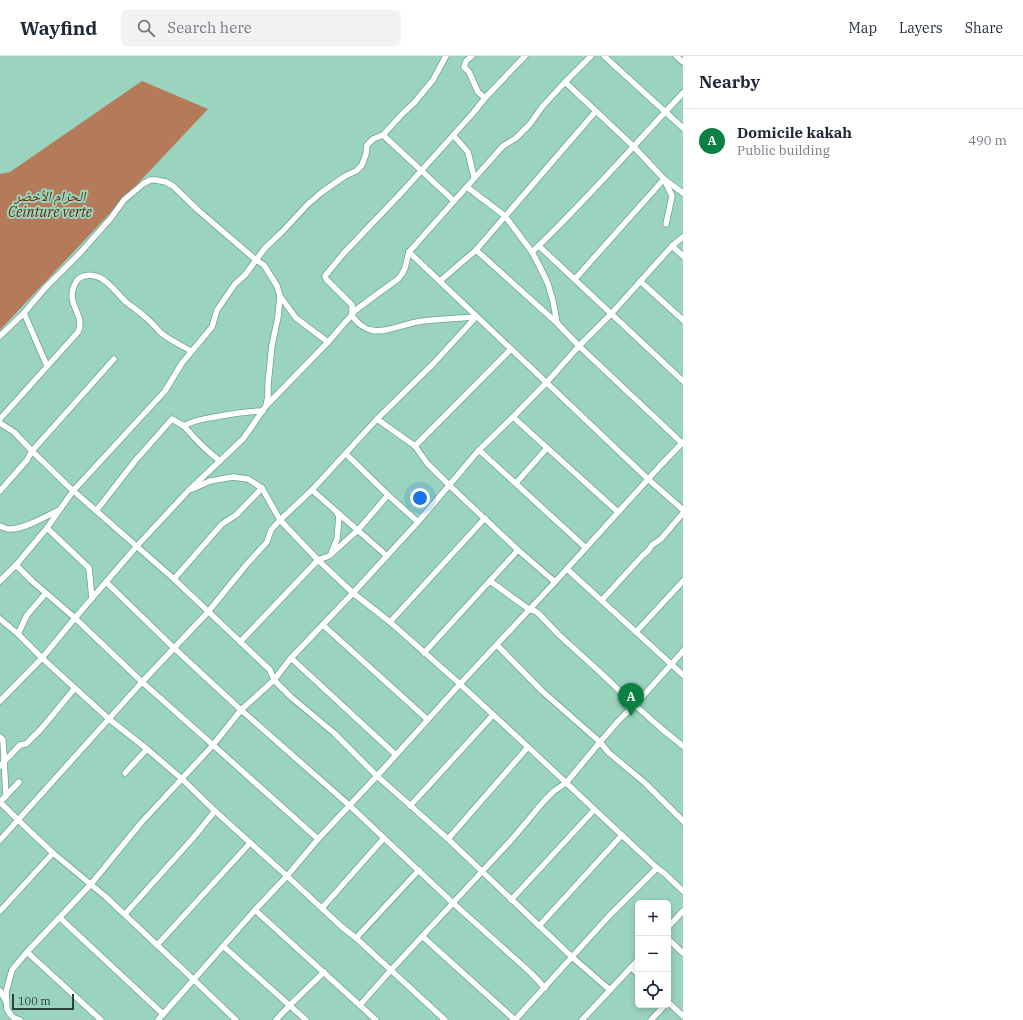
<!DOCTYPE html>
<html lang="en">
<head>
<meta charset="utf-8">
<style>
	body { margin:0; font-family:"IBM Plex Serif","Noto Naskh Arabic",serif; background:#f2f2f3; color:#1f2937 }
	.controls { position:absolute; right:12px; bottom:12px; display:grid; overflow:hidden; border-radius:6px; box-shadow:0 2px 6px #0003 }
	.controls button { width:36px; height:36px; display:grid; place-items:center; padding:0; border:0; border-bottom:1px solid #e0e1e3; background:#fff; color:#1f2937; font:20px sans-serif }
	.scale { position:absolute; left:12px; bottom:10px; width:62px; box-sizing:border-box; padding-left:4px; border:2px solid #2a4239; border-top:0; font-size:11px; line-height:14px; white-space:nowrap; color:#2a4239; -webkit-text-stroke:3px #9ad3be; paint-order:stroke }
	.you { position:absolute; left:420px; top:442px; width:14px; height:14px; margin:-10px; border:3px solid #fff; border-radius:50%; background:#1a73e8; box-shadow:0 0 0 6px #1a73e833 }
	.badge { display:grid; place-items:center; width:26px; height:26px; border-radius:50%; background:#0b8043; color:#fff; font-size:13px; font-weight:700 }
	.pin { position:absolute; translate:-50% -33px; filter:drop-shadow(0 1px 2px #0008) }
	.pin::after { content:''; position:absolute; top:21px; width:14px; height:12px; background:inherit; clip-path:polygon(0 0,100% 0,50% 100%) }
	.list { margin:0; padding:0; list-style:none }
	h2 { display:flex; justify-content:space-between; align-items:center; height:52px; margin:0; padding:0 16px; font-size:17px }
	h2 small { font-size:13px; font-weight:400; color:#747a83 }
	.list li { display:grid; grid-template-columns:26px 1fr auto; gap:12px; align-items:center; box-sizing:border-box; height:64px; padding:0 16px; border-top:1px solid #e0e1e3 }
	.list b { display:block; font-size:15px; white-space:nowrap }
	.list p { margin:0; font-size:13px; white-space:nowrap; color:#747a83 }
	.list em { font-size:13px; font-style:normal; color:#747a83 }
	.icon { flex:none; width:22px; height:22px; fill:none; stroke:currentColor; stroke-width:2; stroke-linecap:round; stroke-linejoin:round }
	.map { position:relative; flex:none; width:683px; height:964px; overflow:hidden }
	header { display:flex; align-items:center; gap:24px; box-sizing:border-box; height:56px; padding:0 20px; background:#fff; border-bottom:1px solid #e0e1e3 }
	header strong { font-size:19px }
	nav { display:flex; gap:22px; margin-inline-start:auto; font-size:14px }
	.search { width:280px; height:36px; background:#f2f2f3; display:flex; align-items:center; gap:10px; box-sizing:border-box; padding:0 14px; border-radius:6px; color:#747a83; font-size:15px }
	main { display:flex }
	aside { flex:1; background:#fff }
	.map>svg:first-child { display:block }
	.forest { fill:#b47a5a }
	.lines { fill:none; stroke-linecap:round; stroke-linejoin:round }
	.minor-casing { stroke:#6ba38f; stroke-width:7 }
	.minor { stroke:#fff; stroke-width:5.5 }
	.labels { text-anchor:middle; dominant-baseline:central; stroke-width:4; stroke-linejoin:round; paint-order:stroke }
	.park-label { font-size:14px; font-style:italic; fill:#662f08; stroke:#9ad3be }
</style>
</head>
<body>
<header>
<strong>Wayfind</strong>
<div class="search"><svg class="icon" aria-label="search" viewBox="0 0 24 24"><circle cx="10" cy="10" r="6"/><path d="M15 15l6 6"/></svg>Search here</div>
<nav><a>Map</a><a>Layers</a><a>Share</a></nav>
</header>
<main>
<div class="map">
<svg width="683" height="964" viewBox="0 0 683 964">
	<rect width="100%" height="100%" fill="#9ad3be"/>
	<path class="forest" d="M 142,25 L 208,53 L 0,274 L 0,118 L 10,116 Z"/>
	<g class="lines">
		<defs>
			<g id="minor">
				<path d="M 472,0 L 466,5 L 464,11 L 469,16 L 478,36 L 485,42"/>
				<path d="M 604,0 L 683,72"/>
				<path d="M 676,0 L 683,6"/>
				<path d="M 565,26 L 633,90 L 664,123 L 683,137"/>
				<path d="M 383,79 L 454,145"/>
				<path d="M 453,79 L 468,96 L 474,121"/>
				<path d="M 467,131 L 505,160 L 532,196 L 540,211 L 548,228 L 553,245 L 557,267"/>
				<path d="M 539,190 L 683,325"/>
				<path d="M 672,190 L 683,200"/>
				<path d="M 476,194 L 557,267 L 579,290 L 683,388"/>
				<path d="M 409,196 L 648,423 L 683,454"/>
				<path d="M 532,196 C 585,146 633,90 683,37"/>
				<path d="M 575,223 L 664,123 L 672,140 L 666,168"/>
				<path d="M 440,225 L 476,194 L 596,55"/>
				<path d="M 640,225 L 683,264"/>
				<path d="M 24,257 L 47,310"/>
				<path d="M 476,261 C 458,262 441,263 423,265 C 408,266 385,278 371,274 C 362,272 357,266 352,260 L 352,249 L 326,223 L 325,220 L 343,198 L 403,135 L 474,56 L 485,42 L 525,0"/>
				<path d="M 0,280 L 24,257 L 45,232 L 80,197 L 111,162 L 124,144 L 143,128 L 150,124 L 156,124 L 166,126 L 173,130 L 199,155 L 256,204 L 264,209 L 277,230 L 280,240 L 296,262 L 328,286"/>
				<path d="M 266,350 L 268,340 L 268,328 L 272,289 L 278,261 L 280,240"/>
				<path d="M 513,361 L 618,456"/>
				<path d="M 0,363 L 78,276 C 86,259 66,249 74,230 C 76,225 79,221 84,220 C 103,215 114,235 126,246 C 132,251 139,255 145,261 C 151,265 155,271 160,276 C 169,284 181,289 191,295"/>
				<path d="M 377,363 L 415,390 L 427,407 L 449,429 L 518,494 L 555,526"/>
				<path d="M 0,367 L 14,376 L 32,395 L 69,431 L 174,523 L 270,614 L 274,624 L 291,641 L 334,677 L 377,720 L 448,783 L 572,901 L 610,934"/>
				<path d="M 184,370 C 196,384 205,394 220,405"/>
				<path d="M 415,390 L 511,293"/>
				<path d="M 479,394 L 586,492"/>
				<path d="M 346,398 L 388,439 L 418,466"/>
				<path d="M 516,427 L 547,392"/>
				<path d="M 192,433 L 210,425 L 233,421 L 248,423 L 262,432 L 280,464 L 318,504 L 353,537 L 390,566 L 460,628 L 528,691 L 657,812 L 664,817 L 683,835"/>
				<path d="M 312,434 L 387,500"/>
				<path d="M 0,435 L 27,404 L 32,395 L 114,303"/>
				<path d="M 96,455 L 135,405 L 172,363 L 184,370 C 193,364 204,363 215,361 C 231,358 246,355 263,355"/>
				<path d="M 0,470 C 3,471 6,473 9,473 C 23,474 47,460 59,454"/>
				<path d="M 47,472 L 89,512 L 92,542"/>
				<path d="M 332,495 L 337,483 L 339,460 L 337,457"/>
				<path d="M 16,509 L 32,525 L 75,562 L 142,626 L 213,689 L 318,783"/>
				<path d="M 567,513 L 683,619"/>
				<path d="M 174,523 L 222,468 L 236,459 L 262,432"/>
				<path d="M 0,525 L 16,509 L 47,472 L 73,435 L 165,335 L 182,307 L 212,271 L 217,254 L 235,228 L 245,219 L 265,192 L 282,176 L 308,148 L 322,136 L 345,120 L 356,115 L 362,109 L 366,98 L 367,89 L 373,83 L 383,79 L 403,57 L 414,47 L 433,24 L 446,0"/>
				<path d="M 490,525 L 530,554 L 535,555 L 539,558 L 559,579 L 601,617 L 627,642 L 663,674 L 683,690"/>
				<path d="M 106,526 L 174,592 L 241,654 L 349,749 L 453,847 L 531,917 L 545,932"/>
				<path d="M 602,544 L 643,499 L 648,495 L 652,489 L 661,483 L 683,457"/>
				<path d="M 0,563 L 18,578 L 42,602 L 109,663 L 147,693 L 182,723 L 215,755 L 287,820 L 342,871 L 356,882 L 445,964"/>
				<path d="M 390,566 L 485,462"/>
				<path d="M 323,569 L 428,664"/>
				<path d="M 636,576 L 683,525"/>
				<path d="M 18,578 L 27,559 L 46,537"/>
				<path d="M 240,586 L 318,504 L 329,500 L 358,474 L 388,439"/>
				<path d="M 497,589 L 542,635 L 600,686 L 608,696 L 645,727 L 683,765"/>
				<path d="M 424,597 L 518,494"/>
				<path d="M 291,602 L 396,699"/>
				<path d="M 0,645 L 42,602 L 75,562 L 136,491 L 188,435 L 243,383 L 266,350 L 328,286 L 356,254 L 369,244 L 398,223 L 402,218 L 405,212 L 409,196 L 503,90 L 516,82 L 530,68 L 542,51 L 565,26 L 591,0"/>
				<path d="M 0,681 L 3,684 L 6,740"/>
				<path d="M 0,710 L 20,689 L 26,688 L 41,673 L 75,632"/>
				<path d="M 125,717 L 147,693"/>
				<path d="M 0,746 L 18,764 L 53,797 L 106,841 L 175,906 L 236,964"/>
				<path d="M 0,746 L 19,726"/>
				<path d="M 410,750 L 493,659"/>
				<path d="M 448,783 L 528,691"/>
				<path d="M 0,784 L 142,626 L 208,556 L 246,509 L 267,486 L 271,474 L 280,464 L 312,434 L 377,363 L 433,308 L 476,261"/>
				<path d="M 511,844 L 594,754"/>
				<path d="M 322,852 L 384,782"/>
				<path d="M 255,854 L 376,964"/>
				<path d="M 0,855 L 53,797"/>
				<path d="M 125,858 L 193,782 L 215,755"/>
				<path d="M 60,862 L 163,958"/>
				<path d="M 539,870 L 622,779"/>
				<path d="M 668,871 L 683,855"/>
				<path d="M 422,880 L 515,964"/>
				<path d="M 356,882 L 419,814"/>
				<path d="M 668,883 L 683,897"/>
				<path d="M 157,889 L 250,787"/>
				<path d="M 223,890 L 306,964"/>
				<path d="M 27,896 L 101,964"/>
				<path d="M 631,911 L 638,918"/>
				<path d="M 0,935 L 6,945"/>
				<path d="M 668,946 L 683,960"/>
				<path d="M 360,949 L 391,914 L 513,782 L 544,745 L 554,735 L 566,727 L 600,686 L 621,662 L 635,649 L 683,595"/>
				<path d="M 20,964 L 14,962 L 10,958 L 7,953 L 6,936 L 12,914 L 27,896 L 91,828 L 140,768 L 213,689 L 241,654 L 274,624 L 291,602 L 353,537 L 418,466 L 479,394 L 513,361 L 547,326 L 579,290 L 611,258 L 672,190 L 683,181"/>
				<path d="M 158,964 L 255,854 L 287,820 L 318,783 L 377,720 L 460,628 L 555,526 L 660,410 L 683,386"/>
				<path d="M 276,964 L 290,949 L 324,916"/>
				<path d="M 515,964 L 608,861 L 657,812"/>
				<path d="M 582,964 L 638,904"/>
				<path d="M 651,964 L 665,949"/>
			</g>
		</defs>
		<use href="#minor" class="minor-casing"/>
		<use href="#minor" class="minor"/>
	</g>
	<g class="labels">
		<g class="park-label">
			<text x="50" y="140">الحزام الأخضر<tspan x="50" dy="16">Ceinture verte</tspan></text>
		</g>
	</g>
</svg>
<div class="controls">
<button>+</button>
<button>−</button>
<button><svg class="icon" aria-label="locate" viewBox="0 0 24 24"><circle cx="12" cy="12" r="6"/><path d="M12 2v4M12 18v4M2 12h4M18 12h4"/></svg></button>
</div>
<div class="scale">100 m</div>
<div class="you"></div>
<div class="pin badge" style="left:631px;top:660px">A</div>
</div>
<aside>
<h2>Nearby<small></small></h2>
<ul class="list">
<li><span class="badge">A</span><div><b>Domicile kakah</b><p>Public building</p></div><em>490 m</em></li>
</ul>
</aside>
</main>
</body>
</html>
